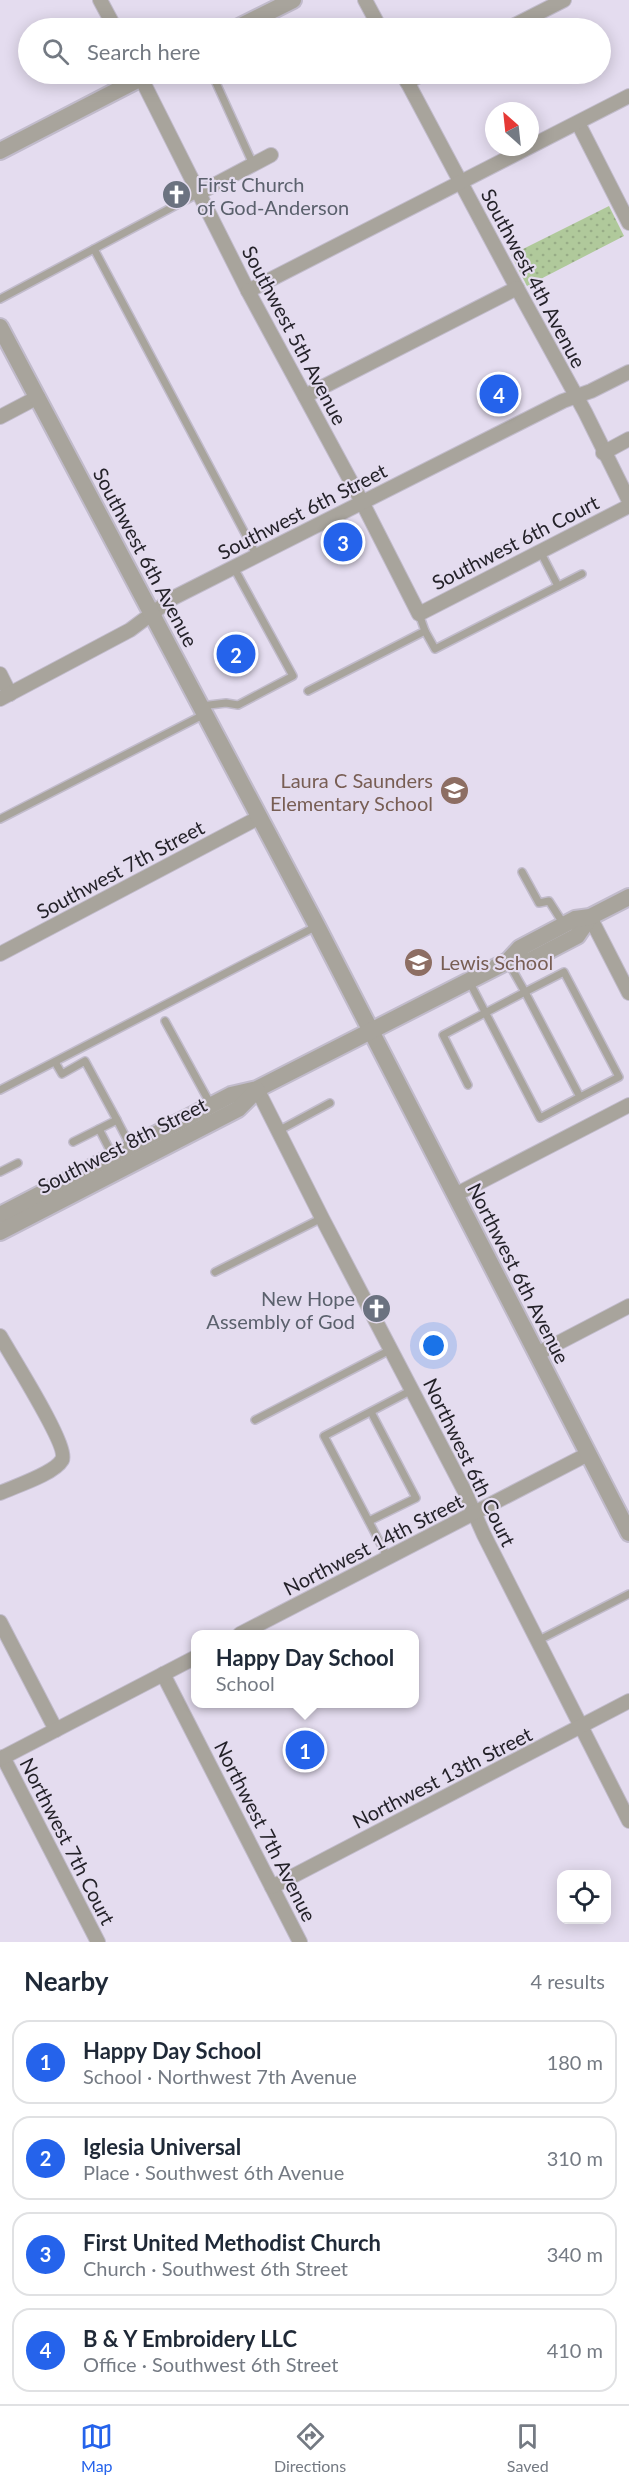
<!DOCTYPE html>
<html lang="en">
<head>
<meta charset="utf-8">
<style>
	body { margin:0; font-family:Lato,sans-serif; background:#f6f6f7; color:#1f2937 }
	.controls { position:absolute; right:18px; bottom:18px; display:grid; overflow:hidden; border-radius:12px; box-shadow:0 3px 15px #0003 }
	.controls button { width:54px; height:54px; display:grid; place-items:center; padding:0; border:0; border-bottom:2px solid #e0e1e3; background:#fff; color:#1f2937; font:30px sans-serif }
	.compass { position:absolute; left:485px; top:102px; width:54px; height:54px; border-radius:50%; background:#fff; box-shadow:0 3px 15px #0003; rotate:333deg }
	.you { position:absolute; left:434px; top:1346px; width:21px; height:21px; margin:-15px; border:4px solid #fff; border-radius:50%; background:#1a73e8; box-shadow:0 0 0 9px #1a73e833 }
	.badge { display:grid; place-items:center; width:39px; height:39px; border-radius:50%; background:#2563eb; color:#fff; font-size:20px; font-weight:700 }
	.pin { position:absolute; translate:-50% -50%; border:3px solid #fff; box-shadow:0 2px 6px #0006 }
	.popup { position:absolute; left:191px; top:1630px; width:228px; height:78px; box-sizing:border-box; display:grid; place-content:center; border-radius:12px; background:#fff; filter:drop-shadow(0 2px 4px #0005); font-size:20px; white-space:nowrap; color:#747a83 }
	.popup b { font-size:22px; color:#1f2937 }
	.popup::after { content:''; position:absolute; left:50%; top:100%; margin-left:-12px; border:12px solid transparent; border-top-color:#fff }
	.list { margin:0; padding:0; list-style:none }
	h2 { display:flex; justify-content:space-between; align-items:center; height:78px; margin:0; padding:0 24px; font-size:26px }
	h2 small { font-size:20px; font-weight:400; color:#747a83 }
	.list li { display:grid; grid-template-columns:39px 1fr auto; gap:18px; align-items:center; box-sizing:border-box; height:84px; margin:0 12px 12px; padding:0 12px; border:2px solid #e0e1e3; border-radius:18px }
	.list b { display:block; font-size:22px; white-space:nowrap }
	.list p { margin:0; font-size:20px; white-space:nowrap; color:#747a83 }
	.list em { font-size:20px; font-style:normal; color:#747a83 }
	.icon { flex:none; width:33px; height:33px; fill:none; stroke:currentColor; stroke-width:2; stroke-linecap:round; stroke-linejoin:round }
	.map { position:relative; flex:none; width:629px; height:1942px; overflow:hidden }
	.search { position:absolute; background:#fff; box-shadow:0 3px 15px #0003; left:18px; right:18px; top:18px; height:66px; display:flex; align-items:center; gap:15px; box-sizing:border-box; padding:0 21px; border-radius:33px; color:#747a83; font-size:22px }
	.sheet { height:462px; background:#fff }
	nav { display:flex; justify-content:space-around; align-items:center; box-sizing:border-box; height:84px; border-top:2px solid #e0e1e3; background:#fff; font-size:16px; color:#747a83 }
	nav a { display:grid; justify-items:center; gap:3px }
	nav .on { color:#2563eb }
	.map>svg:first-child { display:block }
	.park { fill:url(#park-dots) }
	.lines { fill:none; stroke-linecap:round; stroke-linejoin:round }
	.service-casing { stroke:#c1bbcb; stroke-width:10 }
	.minor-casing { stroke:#c1bbcb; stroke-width:16 }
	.tertiary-casing { stroke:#c1bbcb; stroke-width:20 }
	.service { stroke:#a8a49c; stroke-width:7 }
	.minor { stroke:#a8a49c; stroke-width:14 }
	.tertiary { stroke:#a8a49c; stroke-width:16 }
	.labels { text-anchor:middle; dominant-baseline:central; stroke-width:4.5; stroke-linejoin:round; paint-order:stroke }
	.worship-label { font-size:20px; fill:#5b616d; stroke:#e4dcef; text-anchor:start }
	.street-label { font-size:20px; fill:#242229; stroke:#e4dcef }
	.education-label { font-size:20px; fill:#785e54; stroke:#e4dcef; text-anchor:end }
</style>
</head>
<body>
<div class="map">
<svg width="629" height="1942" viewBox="0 0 629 1942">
	<defs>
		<pattern id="park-dots" width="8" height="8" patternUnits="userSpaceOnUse" patternTransform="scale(1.5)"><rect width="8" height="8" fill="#b0c99b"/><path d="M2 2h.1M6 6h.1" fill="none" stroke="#97ac86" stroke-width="1.8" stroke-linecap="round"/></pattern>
	</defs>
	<rect width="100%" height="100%" fill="#e4dcef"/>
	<path class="park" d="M 609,206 L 624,236 L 527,286 L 511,255 Z"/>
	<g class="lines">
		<defs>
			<g id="service">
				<path d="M 212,74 L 253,164"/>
				<path d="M 94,249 L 257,556"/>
				<path d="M 0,299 L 199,193"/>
				<path d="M 540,551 L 558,586"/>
				<path d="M 425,631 L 435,649 L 582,574"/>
				<path d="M 308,691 L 425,631 L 419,614"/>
				<path d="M 201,706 L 226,703 L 238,705 L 293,676 L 234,568"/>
				<path d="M 0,819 L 203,715"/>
				<path d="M 522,872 L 539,903 L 549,901 L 563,923"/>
				<path d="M 469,981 L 540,1118 L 580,1097 L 525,992 L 564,972 L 619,1077 L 580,1097"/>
				<path d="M 165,1021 L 211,1105"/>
				<path d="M 55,1062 L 62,1074 L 85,1061 L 117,1120 L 73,1142"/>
				<path d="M 468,1085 L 443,1035 L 525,992 L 508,962"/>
				<path d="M 0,1090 L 317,926"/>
				<path d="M 117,1120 L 131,1147"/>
				<path d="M 99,1129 L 113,1156"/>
				<path d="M 278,1131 L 330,1103"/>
				<path d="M 0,1172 L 18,1163"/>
				<path d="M 215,1272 L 322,1218"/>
				<path d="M 255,1420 L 392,1349"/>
				<path d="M 369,1521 L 416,1498 L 371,1412"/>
				<path d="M 388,1558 L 324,1436 L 412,1390"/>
				<path d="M 539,1640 L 629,1594"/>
			</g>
			<g id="minor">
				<path d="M 100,0 L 115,28"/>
				<path d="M 365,0 L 380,28"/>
				<path d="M 509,28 L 564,0"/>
				<path d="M 139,74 L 248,291 L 362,502 L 419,614 L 629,506"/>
				<path d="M 403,74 L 517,288 L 585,412 L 629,501"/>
				<path d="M 407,82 L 423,74"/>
				<path d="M 578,123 L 629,223"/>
				<path d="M 199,193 L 271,155"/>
				<path d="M 248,291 L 629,96"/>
				<path d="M 305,396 L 517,288"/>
				<path d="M 0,417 L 38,397"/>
				<path d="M 603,453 L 629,439"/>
				<path d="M 0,674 L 10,694"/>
				<path d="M 0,699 L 130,630 L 173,598 L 563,401 L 591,391 L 629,372"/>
				<path d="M 590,917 L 629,993"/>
				<path d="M 0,954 L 258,818"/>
				<path d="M 257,1089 L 322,1218 L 464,1490 L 484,1535 L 629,1821"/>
				<path d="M 455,1195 L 629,1105"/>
				<path d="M 0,1336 C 10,1354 69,1446 62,1460 C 54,1474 15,1486 0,1493"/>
				<path d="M 537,1354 L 629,1306"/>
				<path d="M 0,1622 L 56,1730"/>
				<path d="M 240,1634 L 588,1454"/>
				<path d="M 163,1674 L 300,1942"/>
				<path d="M 3,1757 L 98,1942"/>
				<path d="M 0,1759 L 196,1657"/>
				<path d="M 272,1887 L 629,1701"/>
			</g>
			<g id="tertiary">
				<path d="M 237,28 L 293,0"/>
				<path d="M 0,151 L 149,74"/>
				<path d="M 0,327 L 317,926 L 629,1533"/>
				<path d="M 508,961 L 531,960 L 577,936 L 590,917"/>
				<path d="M 0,1215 L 231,1095 L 257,1089 L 508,961 L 520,948 L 575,919 L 590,917 L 629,897"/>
				<path d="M 0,1232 L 238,1109 L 257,1090"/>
			</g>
		</defs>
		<use href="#service" class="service-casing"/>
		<use href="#minor" class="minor-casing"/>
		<use href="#tertiary" class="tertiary-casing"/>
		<use href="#service" class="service"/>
		<use href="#minor" class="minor"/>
		<use href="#tertiary" class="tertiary"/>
	</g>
	<defs>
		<symbol id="church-disc" viewBox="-11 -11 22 22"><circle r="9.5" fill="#6b7280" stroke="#e4dcef"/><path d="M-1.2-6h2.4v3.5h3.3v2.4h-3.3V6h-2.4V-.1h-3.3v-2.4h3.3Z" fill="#fff"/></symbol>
		<symbol id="school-disc" viewBox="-11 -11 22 22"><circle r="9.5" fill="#8d6e63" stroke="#e4dcef"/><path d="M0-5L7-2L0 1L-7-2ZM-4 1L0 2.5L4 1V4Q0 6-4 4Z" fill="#fff"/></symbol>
	</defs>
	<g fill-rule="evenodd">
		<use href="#church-disc" x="160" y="178" width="33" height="33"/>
		<use href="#school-disc" x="438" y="774" width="33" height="33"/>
		<use href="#school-disc" x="402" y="946" width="33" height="33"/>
		<use href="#church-disc" x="360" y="1292" width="33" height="33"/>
	</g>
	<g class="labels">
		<g class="worship-label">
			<text x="197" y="184">First Church<tspan x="197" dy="23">of God-Anderson</tspan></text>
			<text x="355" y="1298" text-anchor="end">New Hope<tspan x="355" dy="23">Assembly of God</tspan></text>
		</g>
		<g class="street-label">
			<text transform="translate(534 278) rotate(62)">Southwest 4th Avenue</text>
			<text transform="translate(295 335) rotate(62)">Southwest 5th Avenue</text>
			<text transform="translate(302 511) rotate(-27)">Southwest 6th Street</text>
			<text transform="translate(515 542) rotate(-27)">Southwest 6th Court</text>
			<text transform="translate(146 557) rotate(62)">Southwest 6th Avenue</text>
			<text transform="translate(120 869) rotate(-28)">Southwest 7th Street</text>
			<text transform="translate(122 1145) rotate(-27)">Southwest 8th Street</text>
			<text transform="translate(519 1273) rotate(63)">Northwest 6th Avenue</text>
			<text transform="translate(470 1462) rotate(64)">Northwest 6th Court</text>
			<text transform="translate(373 1544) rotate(-27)">Northwest 14th Street</text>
			<text transform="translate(442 1777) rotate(-27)">Northwest 13th Street</text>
			<text transform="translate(266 1831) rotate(63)">Northwest 7th Avenue</text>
			<text transform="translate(68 1841) rotate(63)">Northwest 7th Court</text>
		</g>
		<g class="education-label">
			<text x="433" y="780">Laura C Saunders<tspan x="433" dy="23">Elementary School</tspan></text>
			<text x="440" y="962" text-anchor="start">Lewis School</text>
		</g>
	</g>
</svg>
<div class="controls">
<button><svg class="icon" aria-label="locate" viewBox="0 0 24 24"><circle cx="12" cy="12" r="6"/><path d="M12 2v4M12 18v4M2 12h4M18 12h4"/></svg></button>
</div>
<svg class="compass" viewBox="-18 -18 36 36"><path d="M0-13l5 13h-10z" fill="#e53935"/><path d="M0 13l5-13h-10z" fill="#747a83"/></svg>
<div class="you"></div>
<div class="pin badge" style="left:305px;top:1750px">1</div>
<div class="popup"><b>Happy Day School</b>School</div>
<div class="pin badge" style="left:236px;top:654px">2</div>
<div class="pin badge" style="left:343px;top:542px">3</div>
<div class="pin badge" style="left:499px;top:394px">4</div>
<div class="search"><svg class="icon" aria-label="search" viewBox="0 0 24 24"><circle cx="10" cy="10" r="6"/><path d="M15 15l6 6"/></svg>Search here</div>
</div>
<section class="sheet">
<h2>Nearby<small>4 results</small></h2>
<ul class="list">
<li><span class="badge">1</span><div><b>Happy Day School</b><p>School · Northwest 7th Avenue</p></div><em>180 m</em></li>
<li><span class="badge">2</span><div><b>Iglesia Universal</b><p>Place · Southwest 6th Avenue</p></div><em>310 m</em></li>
<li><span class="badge">3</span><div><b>First United Methodist Church</b><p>Church · Southwest 6th Street</p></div><em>340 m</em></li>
<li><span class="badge">4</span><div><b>B &amp; Y Embroidery LLC</b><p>Office · Southwest 6th Street</p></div><em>410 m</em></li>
</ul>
</section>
<nav>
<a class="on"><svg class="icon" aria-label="map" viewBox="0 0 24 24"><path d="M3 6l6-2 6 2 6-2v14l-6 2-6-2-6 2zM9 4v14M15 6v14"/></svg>Map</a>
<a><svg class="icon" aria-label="directions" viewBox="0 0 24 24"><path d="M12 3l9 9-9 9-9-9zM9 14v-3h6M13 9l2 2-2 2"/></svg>Directions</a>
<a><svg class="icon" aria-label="saved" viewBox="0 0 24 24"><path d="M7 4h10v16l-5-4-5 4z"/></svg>Saved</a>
</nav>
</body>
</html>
